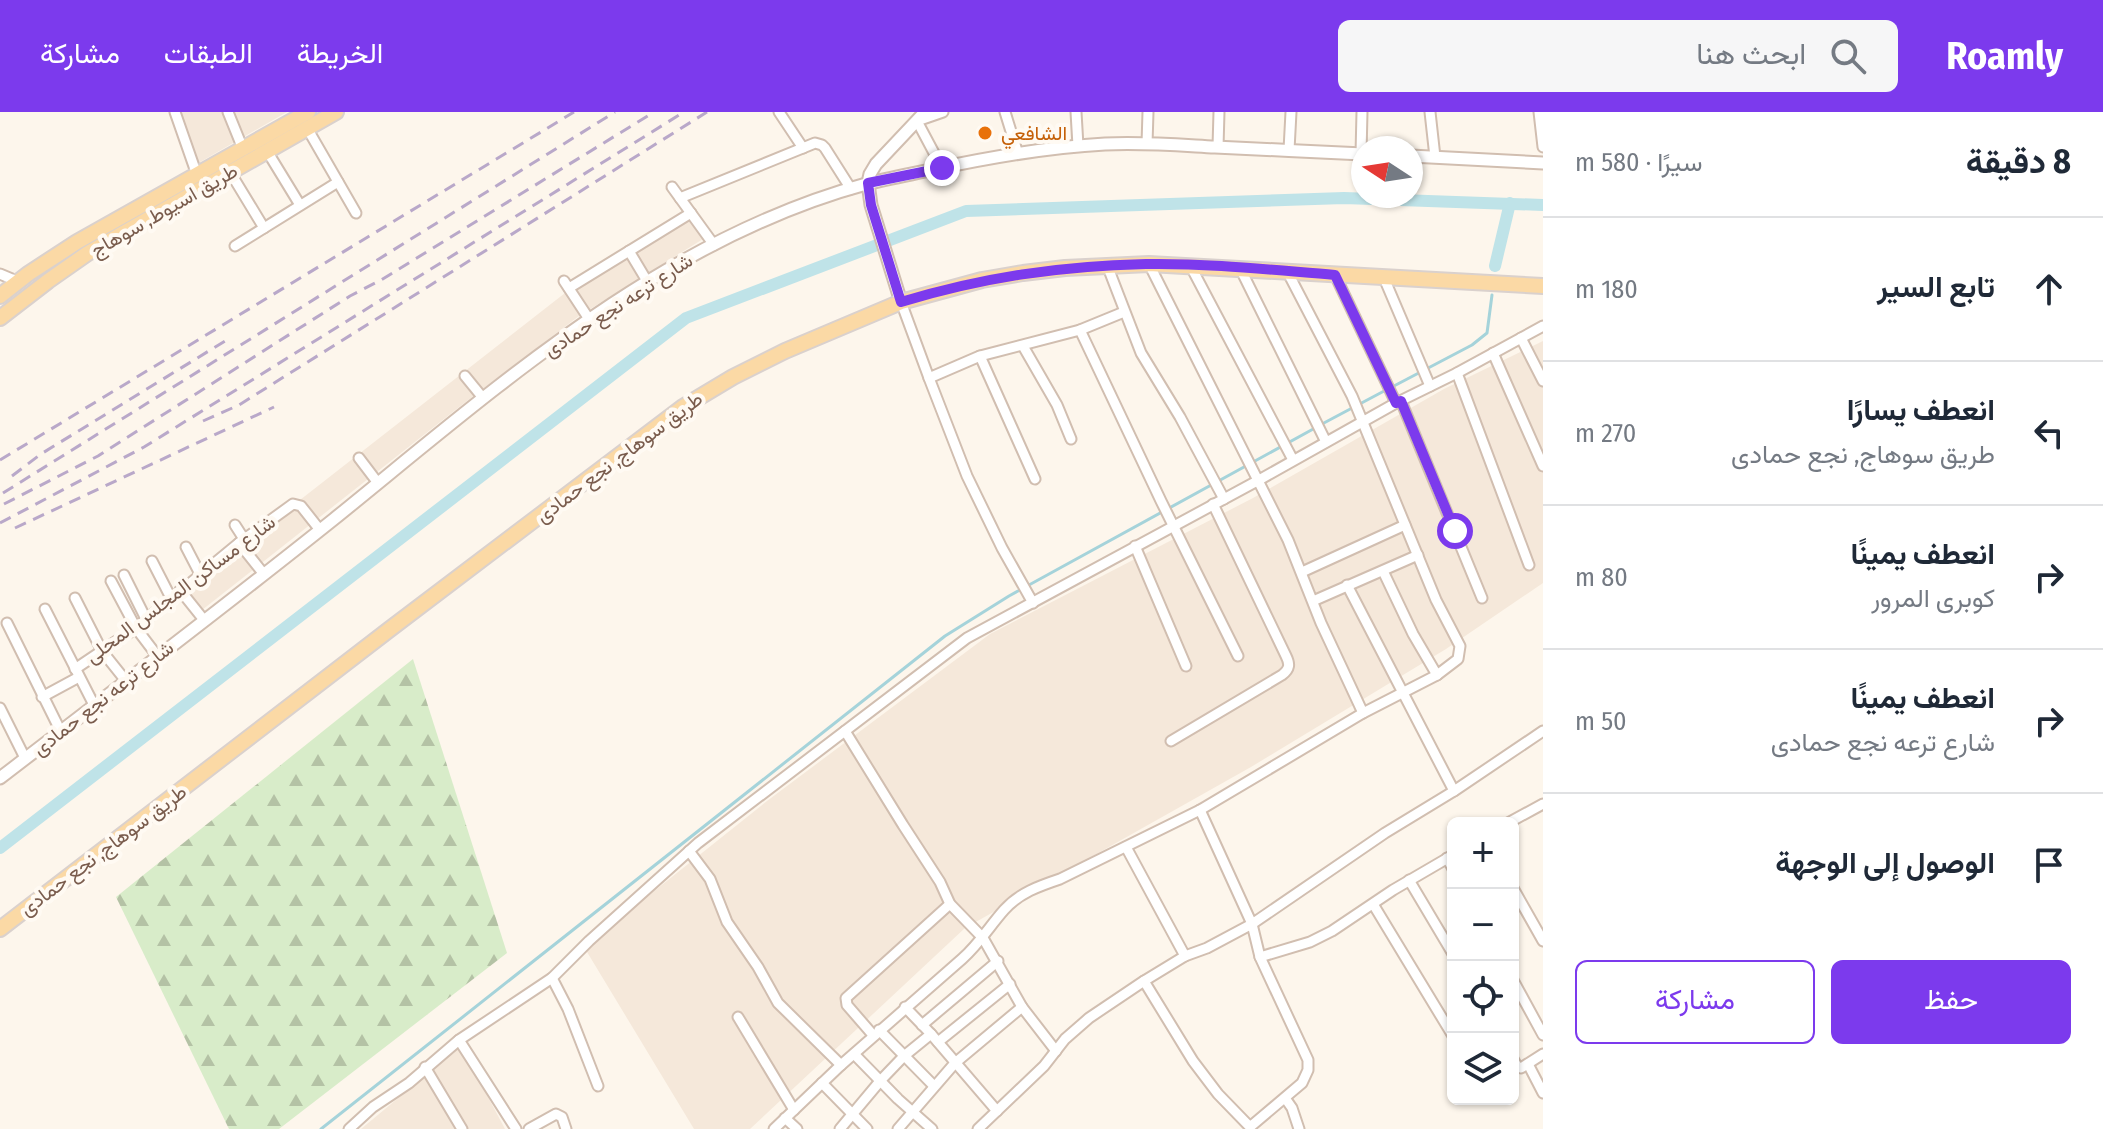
<!DOCTYPE html>
<html lang="ar">
<head>
<meta charset="utf-8">
<style>
	body { margin:0; font-family:"Fira Sans Condensed",Vazirmatn,sans-serif; background:#f6f6f7; color:#1f2937; direction:rtl }
	.controls { position:absolute; right:24px; bottom:24px; display:grid; overflow:hidden; border-radius:12px; box-shadow:0 2px 6px #0004 }
	.controls button { width:72px; height:72px; display:grid; place-items:center; padding:0; border:0; border-bottom:2px solid #e0e1e3; background:#fff; color:#1f2937; font:40px sans-serif }
	.compass { position:absolute; left:1351px; top:24px; width:72px; height:72px; border-radius:50%; background:#fff; box-shadow:0 2px 6px #0004; rotate:282deg }
	.stop { position:absolute; width:24px; height:24px; margin:-18px; border:6px solid #7c3aed; border-radius:50%; background:#fff }
	.stop.end { background:#7c3aed; border-color:#fff; box-shadow:0 2px 8px #0008 }
	.list { margin:0; padding:0; list-style:none }
	h2 { display:flex; justify-content:space-between; align-items:center; height:104px; margin:0; padding:0 32px; font-size:34px }
	h2 small { font-size:26px; font-weight:400; color:#747a83 }
	.list li { display:grid; grid-template-columns:52px 1fr auto; gap:24px; align-items:center; box-sizing:border-box; height:144px; padding:0 32px; border-top:2px solid #e0e1e3 }
	.list b { display:block; font-size:30px; white-space:nowrap }
	.list p { margin:0; font-size:26px; white-space:nowrap; color:#747a83 }
	.list em { font-size:26px; font-style:normal; color:#747a83 }
	.actions { display:flex; gap:16px; padding:24px 32px }
	.actions a { flex:1; padding:18px 0; border:2px solid #7c3aed; border-radius:12px; text-align:center; font-size:28px; color:#7c3aed }
	.actions .main { background:#7c3aed; color:#fff }
	.icon { flex:none; width:44px; height:44px; fill:none; stroke:currentColor; stroke-width:2; stroke-linecap:round; stroke-linejoin:round }
	.map { position:relative; flex:none; width:1543px; height:1017px; overflow:hidden; direction:ltr }
	header { display:flex; align-items:center; gap:48px; box-sizing:border-box; height:112px; padding:0 40px; background:#7c3aed; color:#fff }
	header strong { font-size:38px }
	nav { display:flex; gap:44px; margin-inline-start:auto; font-size:28px }
	.search { width:560px; height:72px; background:#f6f6f7; display:flex; align-items:center; gap:20px; box-sizing:border-box; padding:0 28px; border-radius:12px; color:#747a83; font-size:30px }
	main { display:flex }
	aside { flex:1; background:#fff }
	.map>svg:first-child { display:block }
	.residential { fill:#f5e8da }
	.forest { fill:url(#forest-firs) }
	.lines { fill:none; stroke-linecap:round; stroke-linejoin:round }
	.stream { stroke:#a5d3da; stroke-width:3 }
	.canal { stroke:#bfe3e8; stroke-width:12 }
	.minor-casing { stroke:#d1beb0; stroke-width:13 }
	.tertiary-casing { stroke:#d1beb0; stroke-width:15 }
	.primary-casing { stroke:#dad1cd; stroke-width:18 }
	.minor { stroke:#fff; stroke-width:9 }
	.tertiary { stroke:#fff; stroke-width:11 }
	.primary { stroke:#fbd9a5; stroke-width:14 }
	.rail { stroke:#b9a8c9; stroke-width:3; stroke-dasharray:12 8; stroke-linecap:butt }
	.route { stroke:#7c3aed; stroke-width:10 }
	.food-dot { fill:#e8710a; stroke:#fffaf3; stroke-width:3 }
	.labels { text-anchor:middle; dominant-baseline:central; stroke-width:8; stroke-linejoin:round; paint-order:stroke }
	.food-label { font-size:20px; fill:#c56008; stroke:#fffaf3; text-anchor:start }
	.street-label { font-size:20px; fill:#7a5c4d; stroke:#fffaf3 }
</style>
</head>
<body>
<header>
<strong>Roamly</strong>
<div class="search"><svg class="icon" aria-label="search" viewBox="0 0 24 24"><circle cx="10" cy="10" r="6"/><path d="M15 15l6 6"/></svg>ابحث هنا</div>
<nav><a>الخريطة</a><a>الطبقات</a><a>مشاركة</a></nav>
</header>
<main>
<aside>
<h2>8 دقيقة<small>سيرًا · 580 m</small></h2>
<ul class="list">
<li><svg class="icon" aria-label="ahead" viewBox="0 0 24 24"><path d="M12 20V5M6 11l6-6 6 6"/></svg><div><b>تابع السير</b></div><em>180 m</em></li>
<li><svg class="icon" aria-label="left" viewBox="0 0 24 24"><path d="M17 20v-9H6M10 6l-5 5 5 5"/></svg><div><b>انعطف يسارًا</b><p>طريق سوهاج, نجع حمادى</p></div><em>270 m</em></li>
<li><svg class="icon" aria-label="right" viewBox="0 0 24 24"><path d="M7 20v-9h11M14 6l5 5-5 5"/></svg><div><b>انعطف يمينًا</b><p>كوبرى المرور</p></div><em>80 m</em></li>
<li><svg class="icon" aria-label="right" viewBox="0 0 24 24"><path d="M7 20v-9h11M14 6l5 5-5 5"/></svg><div><b>انعطف يمينًا</b><p>شارع ترعه نجع حمادى</p></div><em>50 m</em></li>
<li><svg class="icon" aria-label="arrive" viewBox="0 0 24 24"><path d="M6 21V4h12l-3 4 3 4H6"/></svg><div><b>الوصول إلى الوجهة</b></div></li>
</ul>
<div class="actions"><a class="main">حفظ</a><a>مشاركة</a></div>
</aside>
<div class="map">
<svg width="1543" height="1017" viewBox="0 0 1543 1017">
	<defs>
		<pattern id="forest-firs" width="22" height="20" patternUnits="userSpaceOnUse" patternTransform="scale(2)"><rect width="22" height="20" fill="#d8ecc9"/><path d="M5 1l3.5 6h-7zM16 11l3.5 6h-7z" fill="#b4c2a5"/></pattern>
	</defs>
	<rect width="100%" height="100%" fill="#fdf6ec"/>
	<g class="residential">
		<path d="M 176,0 L 287,0 L 195,53 Z"/>
		<path d="M 687,106 L 703,127 L 579,204 L 463,292 L 202,498 L 186,477 L 565,181 Z"/>
		<path d="M 1543,229 L 1543,471 L 1446,537 L 1251,655 L 965,816 L 750,1017 L 694,1017 L 584,835 L 767,689 L 990,522 L 1253,386 L 1444,277 Z"/>
		<path d="M 461,934 L 505,1017 L 361,1017 Z"/>
	</g>
	<path class="forest" d="M 413,547 L 507,841 L 279,1017 L 229,1017 L 116,785 Z"/>
	<g class="lines">
		<g class="stream">
			<path d="M 1392,275 L 1472,233 L 1487,221 L 1492,183"/>
			<path d="M 1322,312 L 1386,278"/>
			<path d="M 321,1017 L 945,524 L 1009,484 L 1315,316"/>
		</g>
		<g class="canal">
			<path d="M 1495,154 L 1510,91"/>
			<path d="M 0,736 L 686,206 L 966,99 L 1344,86 L 1543,93"/>
		</g>
		<defs>
			<g id="minor">
				<path d="M 175,0 L 197,63"/>
				<path d="M 228,0 L 243,37"/>
				<path d="M 779,0 L 803,36"/>
				<path d="M 1005,0 L 1018,42"/>
				<path d="M 1076,0 L 1078,34"/>
				<path d="M 1430,0 L 1435,45"/>
				<path d="M 1539,0 L 1543,35"/>
				<path d="M 307,16 L 356,101"/>
				<path d="M 1147,32 L 1148,0"/>
				<path d="M 1218,35 L 1219,0"/>
				<path d="M 1289,38 L 1291,0"/>
				<path d="M 267,39 L 300,93"/>
				<path d="M 1361,42 L 1362,0"/>
				<path d="M 942,56 L 917,9 L 943,0"/>
				<path d="M 230,60 L 264,116"/>
				<path d="M 672,75 L 714,133"/>
				<path d="M 680,86 L 815,31 L 822,33 L 825,36 L 851,77"/>
				<path d="M 235,134 L 338,70"/>
				<path d="M 629,139 L 647,169"/>
				<path d="M 1149,152 L 1288,428 L 1321,511 L 1363,601"/>
				<path d="M 1107,153 L 1141,241 L 1180,305 L 1224,387"/>
				<path d="M 1190,153 L 1293,348"/>
				<path d="M 1240,156 L 1326,330"/>
				<path d="M 0,162 L 19,170"/>
				<path d="M 1335,163 L 1396,291"/>
				<path d="M 1384,166 L 1430,274"/>
				<path d="M 564,169 L 589,207"/>
				<path d="M 569,176 L 691,101"/>
				<path d="M 901,190 L 929,266 L 980,244 L 1080,218"/>
				<path d="M 1124,200 L 1080,218 L 1161,389 L 1238,544"/>
				<path d="M 1521,226 L 1543,269"/>
				<path d="M 1023,234 L 1057,293 L 1071,327"/>
				<path d="M 1493,241 L 1543,354"/>
				<path d="M 980,244 L 1035,367"/>
				<path d="M 1457,261 L 1529,453"/>
				<path d="M 465,264 L 483,286"/>
				<path d="M 929,266 L 967,364 L 1002,436 L 1033,491"/>
				<path d="M 1401,289 L 1482,486"/>
				<path d="M 359,346 L 378,371"/>
				<path d="M 235,413 L 244,427"/>
				<path d="M 239,431 L 263,461"/>
				<path d="M 1135,434 L 1186,554"/>
				<path d="M 186,435 L 200,462"/>
				<path d="M 152,449 L 171,486"/>
				<path d="M 1383,459 L 1413,522 L 1437,563"/>
				<path d="M 1302,460 L 1405,413"/>
				<path d="M 124,463 L 146,507"/>
				<path d="M 111,469 L 136,516 L 158,545"/>
				<path d="M 1347,473 L 1454,679"/>
				<path d="M 180,478 L 204,508"/>
				<path d="M 75,486 L 102,539 L 126,569"/>
				<path d="M 1313,489 L 1418,443"/>
				<path d="M 45,497 L 94,593"/>
				<path d="M 7,511 L 60,618"/>
				<path d="M 75,557 L 136,516 L 239,431 L 293,392 L 301,394 L 320,418"/>
				<path d="M 42,585 L 79,565"/>
				<path d="M 0,596 L 25,646"/>
				<path d="M 845,619 L 903,713 L 940,770 L 950,792 L 983,826 L 1022,895 L 1056,939"/>
				<path d="M 1171,629 L 1282,563 C 1290,557 1290,552 1286,544 L 1213,392"/>
				<path d="M 1508,711 L 1543,692"/>
				<path d="M 1126,735 L 1185,844"/>
				<path d="M 689,739 L 710,767 L 727,810 L 758,855 L 778,891 L 841,953 L 962,847 C 979,832 989,815 1004,798 C 1019,781 1039,774 1060,767 L 1200,698 L 1363,601 L 1437,563 L 1458,547 L 1460,534 L 1436,488 L 1352,284 L 1287,159"/>
				<path d="M 1447,746 L 1453,757"/>
				<path d="M 1409,768 L 1453,842"/>
				<path d="M 1513,776 L 1543,829"/>
				<path d="M 1373,792 L 1453,924"/>
				<path d="M 1260,845 L 1310,830 L 1332,819 L 1393,778 L 1453,743"/>
				<path d="M 552,866 L 568,897 L 598,974"/>
				<path d="M 1513,868 L 1543,923"/>
				<path d="M 1144,869 L 1193,949 L 1218,982 L 1250,1015 L 1302,971 L 1308,958 L 1308,948 L 1260,845 L 1252,812 L 1200,698"/>
				<path d="M 905,895 L 931,922 L 997,999"/>
				<path d="M 738,905 L 794,998"/>
				<path d="M 922,913 L 998,849"/>
				<path d="M 879,918 L 934,974"/>
				<path d="M 873,923 L 847,893 L 846,886 L 950,792"/>
				<path d="M 459,928 L 516,1017"/>
				<path d="M 938,930 L 1010,872"/>
				<path d="M 854,942 L 898,987 L 932,1017"/>
				<path d="M 1513,947 L 1517,954 L 1521,956 L 1543,942"/>
				<path d="M 1528,952 L 1543,981"/>
				<path d="M 425,955 L 462,1017"/>
				<path d="M 822,971 L 867,1017"/>
				<path d="M 1285,986 L 1292,996 L 1299,1017"/>
				<path d="M 785,1006 L 797,1017"/>
				<path d="M 349,1017 L 373,995 L 409,971 L 459,928 L 552,866 L 589,829 L 698,731 L 967,526 L 1259,368 L 1396,291 L 1457,261 L 1543,214"/>
				<path d="M 529,1017 L 556,1002 L 562,1005 L 566,1017"/>
				<path d="M 774,1017 L 841,953"/>
				<path d="M 840,1017 L 881,968 L 904,944 L 931,922"/>
				<path d="M 898,1017 L 955,951 L 1022,895"/>
				<path d="M 978,1017 L 1044,954 L 1065,927 L 1089,906 L 1144,869 L 1185,844 L 1207,836 L 1252,812 L 1385,721 L 1454,679 L 1543,619"/>
			</g>
			<g id="tertiary">
				<path d="M 1411,44 L 1543,51"/>
				<path d="M 901,190 L 871,93 L 868,71 L 870,62 L 876,52 L 925,0"/>
				<path d="M 0,666 C 112,580 224,495 334,407 C 496,276 660,128 866,72 C 889,66 912,62 935,57 C 991,45 1048,35 1105,32 C 1142,30 1178,33 1215,35 C 1264,37 1314,40 1363,42"/>
			</g>
			<g id="primary">
				<path d="M 0,184 L 28,162 L 77,130 L 308,0"/>
				<path d="M 0,206 L 48,169 L 88,141 L 336,0"/>
				<path d="M 0,817 L 390,517 L 683,295 L 733,265 L 785,239 L 901,190 L 982,168 L 1023,161 L 1065,156 L 1149,152 L 1543,174"/>
			</g>
		</defs>
		<use href="#minor" class="minor-casing"/>
		<use href="#tertiary" class="tertiary-casing"/>
		<use href="#primary" class="primary-casing"/>
		<use href="#minor" class="minor"/>
		<use href="#tertiary" class="tertiary"/>
		<use href="#primary" class="primary"/>
		<g class="rail">
			<path d="M 203,309 L 239,293 L 707,0"/>
			<path d="M 0,348 L 574,0"/>
			<path d="M 12,364 L 41,342 L 225,229"/>
			<path d="M 3,381 L 615,0"/>
			<path d="M 4,392 L 98,344 L 350,184 L 381,168 L 654,0"/>
			<path d="M 0,411 L 144,335 L 684,0"/>
			<path d="M 15,416 L 274,295"/>
		</g>
	</g>
	<g class="lines">
		<path class="route" d="M 942,56 L 868,71 L 871,93 L 901,190 C 984,165 1060,154 1146,152 C 1209,151 1272,158 1335,163 L 1396,291 L 1401,289 L 1455,419"/>
	</g>
	<circle class="food-dot" cx="985" cy="21" r="8"/>
	<g class="labels">
		<g class="food-label">
			<text x="1001" y="21">الشافعي</text>
		</g>
		<g class="street-label">
			<text transform="translate(164 98) rotate(-30)">طريق اسيوط, سوهاج</text>
			<text transform="translate(618 193) rotate(-33)">شارع ترعه نجع حمادى</text>
			<text transform="translate(619 345) rotate(-37)">طريق سوهاج, نجع حمادى</text>
			<text transform="translate(180 477) rotate(-37)">شارع مساكن المجلس المحلى</text>
			<text transform="translate(103 586) rotate(-38)">شارع ترعه نجع حمادى</text>
			<text transform="translate(103 738) rotate(-37)">طريق سوهاج, نجع حمادى</text>
		</g>
	</g>
</svg>
<div class="controls">
<button>+</button>
<button>−</button>
<button><svg class="icon" aria-label="locate" viewBox="0 0 24 24"><circle cx="12" cy="12" r="6"/><path d="M12 2v4M12 18v4M2 12h4M18 12h4"/></svg></button>
<button><svg class="icon" aria-label="layers" viewBox="0 0 24 24"><path d="M12 4l9 5-9 5-9-5zM3 14l9 5 9-5"/></svg></button>
</div>
<svg class="compass" viewBox="-18 -18 36 36"><path d="M0-13l5 13h-10z" fill="#e53935"/><path d="M0 13l5-13h-10z" fill="#747a83"/></svg>
<div class="stop" style="left:1455px;top:419px"></div>
<div class="stop end" style="left:942px;top:56px"></div>
</div>
</main>
</body>
</html>
